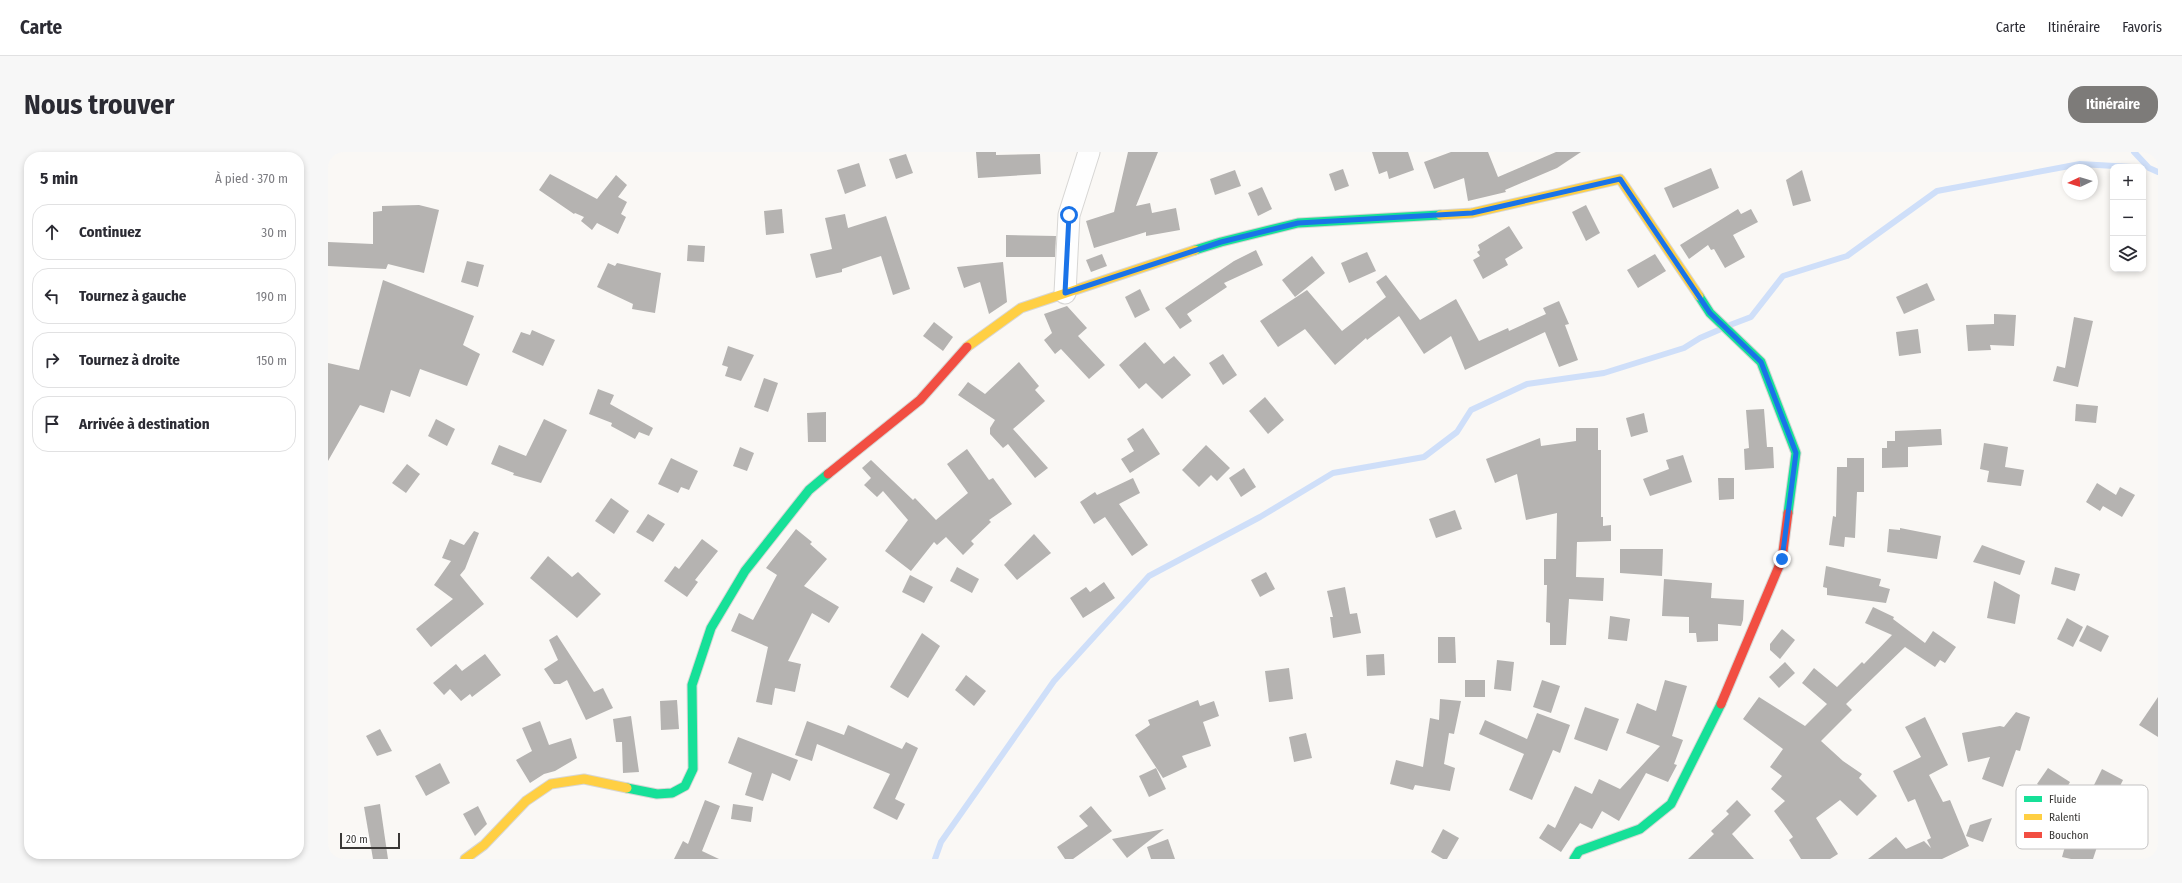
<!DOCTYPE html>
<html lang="fr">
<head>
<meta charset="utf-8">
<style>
	body { margin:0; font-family:"Fira Sans Condensed",sans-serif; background:#f7f7f7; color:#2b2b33 }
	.controls { position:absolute; right:12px; top:12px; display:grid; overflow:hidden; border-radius:8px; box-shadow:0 2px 6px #0003 }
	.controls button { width:36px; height:36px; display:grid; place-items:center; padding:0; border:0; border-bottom:1px solid #e1e1e2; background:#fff; color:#2b2b33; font:20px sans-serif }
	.compass { position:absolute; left:1734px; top:12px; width:36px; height:36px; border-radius:50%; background:#fff; box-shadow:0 2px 6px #0003; rotate:266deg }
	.scale { position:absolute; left:12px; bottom:10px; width:60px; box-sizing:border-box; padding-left:4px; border:2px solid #3a3836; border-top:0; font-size:11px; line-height:14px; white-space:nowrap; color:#3a3836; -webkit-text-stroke:3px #fff; paint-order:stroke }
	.stop { position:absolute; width:12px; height:12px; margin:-9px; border:3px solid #1a73e8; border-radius:50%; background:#fff }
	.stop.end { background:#1a73e8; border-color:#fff; box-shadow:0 1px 4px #0008 }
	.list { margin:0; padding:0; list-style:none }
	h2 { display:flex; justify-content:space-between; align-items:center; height:52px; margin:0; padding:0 16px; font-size:17px }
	h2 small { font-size:13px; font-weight:400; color:#7c7c81 }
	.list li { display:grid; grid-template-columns:26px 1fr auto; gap:12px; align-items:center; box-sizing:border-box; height:56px; margin:0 8px 8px; padding:0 8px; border:1px solid #e1e1e2; border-radius:16px }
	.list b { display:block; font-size:15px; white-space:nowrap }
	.list em { font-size:13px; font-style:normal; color:#7c7c81 }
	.icon { flex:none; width:22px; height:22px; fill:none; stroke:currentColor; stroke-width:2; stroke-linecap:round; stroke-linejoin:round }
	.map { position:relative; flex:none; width:1830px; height:707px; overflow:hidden; border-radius:16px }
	header { display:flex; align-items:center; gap:24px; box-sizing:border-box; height:56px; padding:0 20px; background:#fff; border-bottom:1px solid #e1e1e2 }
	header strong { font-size:19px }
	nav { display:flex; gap:22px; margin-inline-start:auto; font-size:14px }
	.intro { display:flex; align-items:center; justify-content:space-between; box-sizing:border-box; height:96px; padding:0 24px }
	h1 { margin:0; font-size:28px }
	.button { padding:10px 18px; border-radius:16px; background:#7d7b79; color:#fff; font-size:14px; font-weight:700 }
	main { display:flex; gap:24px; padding:0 24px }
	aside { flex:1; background:#fff; border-radius:16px; box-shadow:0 2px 6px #0003 }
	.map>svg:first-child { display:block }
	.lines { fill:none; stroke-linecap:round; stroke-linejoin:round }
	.stream { stroke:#cfdff9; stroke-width:6 }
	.building { fill:#b5b3b1 }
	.street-casing { stroke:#d7d6d4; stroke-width:23 }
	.fast-casing { stroke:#d7d6d4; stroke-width:11 }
	.slow-casing { stroke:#d7d6d4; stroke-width:11 }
	.jam-casing { stroke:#d7d6d4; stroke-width:11 }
	.street { stroke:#fefefe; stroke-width:21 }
	.fast { stroke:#16e098; stroke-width:9 }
	.slow { stroke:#ffcf43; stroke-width:9 }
	.jam { stroke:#f24e42; stroke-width:9 }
	.route { stroke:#1a73e8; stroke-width:5 }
	.key { fill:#fff; stroke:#c4c3c3; stroke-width:1 }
	.key-label { font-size:11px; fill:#3a3836 }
</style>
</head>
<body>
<header>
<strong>Carte</strong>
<nav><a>Carte</a><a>Itinéraire</a><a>Favoris</a></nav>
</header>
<div class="intro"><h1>Nous trouver</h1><a class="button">Itinéraire</a></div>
<main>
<aside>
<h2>5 min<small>À pied · 370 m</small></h2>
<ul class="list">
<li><svg class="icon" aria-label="ahead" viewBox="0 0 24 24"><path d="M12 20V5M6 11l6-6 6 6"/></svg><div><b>Continuez</b></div><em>30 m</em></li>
<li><svg class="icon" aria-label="left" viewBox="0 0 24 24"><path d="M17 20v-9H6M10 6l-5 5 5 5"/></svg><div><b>Tournez à gauche</b></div><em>190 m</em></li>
<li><svg class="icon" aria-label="right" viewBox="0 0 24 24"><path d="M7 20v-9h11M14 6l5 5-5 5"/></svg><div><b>Tournez à droite</b></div><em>150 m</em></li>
<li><svg class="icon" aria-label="arrive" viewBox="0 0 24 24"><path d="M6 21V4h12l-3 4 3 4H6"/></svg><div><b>Arrivée à destination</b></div></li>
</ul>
</aside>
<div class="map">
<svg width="1830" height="707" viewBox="0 0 1830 707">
	<rect width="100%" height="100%" fill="#faf8f5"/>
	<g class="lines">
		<g class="stream">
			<path d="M 1806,0 L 1821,16 L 1830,20"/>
			<path d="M 1402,173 L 1423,165 L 1455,124 L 1519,104 L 1609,39 L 1752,12 L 1804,15"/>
			<path d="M 607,707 L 613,690 L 726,529 L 821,424 L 932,365 L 1005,321 L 1096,305 L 1129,280 L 1143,258 L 1199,232 L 1276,221 L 1356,196 L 1372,186 L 1393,177"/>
		</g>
	</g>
	<g class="building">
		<path d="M 648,0 L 668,0 L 668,3 L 712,2 L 713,22 L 650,26 Z"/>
		<path d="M 800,0 L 830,0 L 808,54 L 822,51 L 824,61 L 848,56 L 852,78 L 818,84 L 818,80 L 766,96 L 758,69 L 786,60 Z"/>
		<path d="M 1044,0 L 1080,0 L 1086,18 L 1061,27 L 1059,19 L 1051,22 Z"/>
		<path d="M 1123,0 L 1160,0 L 1170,25 L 1228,0 L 1253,0 L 1229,16 L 1177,38 L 1178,40 L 1140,49 L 1136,26 L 1106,37 L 1096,10 Z"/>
		<path d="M 578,2 L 585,21 L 568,27 L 561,7 Z"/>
		<path d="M 531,11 L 538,34 L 517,42 L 509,18 Z"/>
		<path d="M 1383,16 L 1391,36 L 1345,56 L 1336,36 Z"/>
		<path d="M 1015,17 L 1021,34 L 1007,39 L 1001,22 Z"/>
		<path d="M 907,18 L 913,34 L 887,43 L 882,27 Z"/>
		<path d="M 1474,18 L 1483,49 L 1465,54 L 1458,28 Z"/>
		<path d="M 222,22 L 269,47 L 288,23 L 299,33 L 290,45 L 299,50 L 293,62 L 298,65 L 290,82 L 269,71 L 264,78 L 253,69 L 256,65 L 247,61 L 246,62 L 211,38 Z"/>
		<path d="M 934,35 L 944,57 L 930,64 L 920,41 Z"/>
		<path d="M 91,53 L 111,58 L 96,121 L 60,112 L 58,117 L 0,114 L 0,90 L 45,92 L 45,60 L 54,59 L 54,54 Z"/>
		<path d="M 1258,53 L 1272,81 L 1258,89 L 1244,60 Z"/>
		<path d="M 454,57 L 456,81 L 438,83 L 436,59 Z"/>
		<path d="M 1410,57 L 1413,62 L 1423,57 L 1430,70 L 1405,83 L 1417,105 L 1397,116 L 1386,97 L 1383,98 L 1380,93 L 1361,107 L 1352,93 Z"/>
		<path d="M 517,62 L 520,76 L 558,64 L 582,137 L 565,143 L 553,104 L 514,117 L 514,120 L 488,126 L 482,102 L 504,97 L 497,66 Z"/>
		<path d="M 1181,74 L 1195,96 L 1177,107 L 1180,113 L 1155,127 L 1145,108 L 1152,104 L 1149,100 L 1152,98 L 1150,93 Z"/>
		<path d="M 678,83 L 728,84 L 727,105 L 678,105 Z"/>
		<path d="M 360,93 L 377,94 L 376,110 L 359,109 Z"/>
		<path d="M 928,98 L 935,113 L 896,131 L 899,135 L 859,162 L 864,169 L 852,177 L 837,156 L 906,109 Z"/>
		<path d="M 1039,100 L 1048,119 L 1021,131 L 1013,111 Z"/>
		<path d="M 774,102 L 779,114 L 763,120 L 758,108 Z"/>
		<path d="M 1327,102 L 1338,119 L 1310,136 L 1299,118 Z"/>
		<path d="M 984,104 L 997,121 L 967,145 L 954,128 Z"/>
		<path d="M 139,109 L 156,113 L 150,135 L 133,130 Z"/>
		<path d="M 675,110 L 679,150 L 661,162 L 652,130 L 636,136 L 629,115 Z"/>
		<path d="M 280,111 L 287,114 L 289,111 L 333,121 L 327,161 L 304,157 L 305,152 L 269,135 Z"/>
		<path d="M 1058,123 L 1092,168 L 1128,147 L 1151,189 L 1180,176 L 1181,179 L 1218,162 L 1215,156 L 1231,149 L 1241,172 L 1237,173 L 1250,208 L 1231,215 L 1217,180 L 1137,218 L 1123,184 L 1096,202 L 1071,164 L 1039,188 L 1038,186 L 1007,213 L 977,177 L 950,195 L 932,169 L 979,138 L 1014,179 L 1058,145 L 1048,130 Z"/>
		<path d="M 55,128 L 146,164 L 135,193 L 152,202 L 139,234 L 92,217 L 82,245 L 63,238 L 56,261 L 32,253 L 0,309 L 0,211 L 31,218 Z"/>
		<path d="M 1599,131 L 1607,148 L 1576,162 L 1568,145 Z"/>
		<path d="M 812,137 L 822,158 L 807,166 L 797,145 Z"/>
		<path d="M 739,154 L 759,176 L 750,184 L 777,213 L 761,227 L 733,197 L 727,202 L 716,188 L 724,181 L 716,162 Z"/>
		<path d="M 1666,162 L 1688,163 L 1686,194 L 1662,193 L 1663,198 L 1640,199 L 1638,173 L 1666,172 Z"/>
		<path d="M 1746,165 L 1765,169 L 1750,235 L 1725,229 L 1729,214 L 1737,216 Z"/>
		<path d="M 606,170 L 625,185 L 615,199 L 595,184 Z"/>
		<path d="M 1590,177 L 1593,201 L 1571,204 L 1568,180 Z"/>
		<path d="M 204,178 L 227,188 L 215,214 L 184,200 L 193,180 L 202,183 Z"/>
		<path d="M 817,190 L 836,212 L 846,204 L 863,223 L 834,247 L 818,231 L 811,237 L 791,213 Z"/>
		<path d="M 400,194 L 426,203 L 413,229 L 397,224 L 400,215 L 394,213 Z"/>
		<path d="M 895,202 L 909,223 L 895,233 L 881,211 Z"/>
		<path d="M 691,210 L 711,234 L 707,238 L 717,249 L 685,277 L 720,316 L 707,326 L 680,292 L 675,296 L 662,282 L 662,276 L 667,268 L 630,243 L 640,230 L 657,242 Z"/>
		<path d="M 436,226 L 450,231 L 440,260 L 426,255 Z"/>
		<path d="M 270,237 L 286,243 L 282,252 L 325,276 L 321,284 L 311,280 L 307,287 L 283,274 L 284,271 L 261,262 Z"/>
		<path d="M 937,245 L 956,268 L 940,282 L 921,259 Z"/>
		<path d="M 1748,252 L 1770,254 L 1768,271 L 1747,269 Z"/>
		<path d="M 1436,257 L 1439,295 L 1445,295 L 1446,316 L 1417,318 L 1416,297 L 1421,296 L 1418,258 Z"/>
		<path d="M 498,260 L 498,290 L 480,290 L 479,261 Z"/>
		<path d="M 1316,261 L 1320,280 L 1303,285 L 1298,266 Z"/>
		<path d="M 108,267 L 127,277 L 119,294 L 100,284 Z"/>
		<path d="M 216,267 L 239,278 L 213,331 L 185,323 L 186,321 L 163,312 L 171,293 L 198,304 Z"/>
		<path d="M 815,276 L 832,302 L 802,321 L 793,307 L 806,299 L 799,287 Z"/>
		<path d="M 1248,276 L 1270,276 L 1270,298 L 1273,298 L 1273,365 L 1275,365 L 1275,374 L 1283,373 L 1283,389 L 1249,390 L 1248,425 L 1276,426 L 1275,449 L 1241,447 L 1238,493 L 1222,493 L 1222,471 L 1218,470 L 1219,433 L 1216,433 L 1216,407 L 1228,407 L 1229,361 L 1198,368 L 1189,322 L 1167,331 L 1158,307 L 1212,286 L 1213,294 L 1248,289 Z"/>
		<path d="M 1613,277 L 1614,293 L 1580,295 L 1580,315 L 1554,316 L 1554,296 L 1559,296 L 1559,289 L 1567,289 L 1567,279 Z"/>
		<path d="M 1656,291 L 1680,295 L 1677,315 L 1696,318 L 1693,334 L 1659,330 L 1661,319 L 1652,317 Z"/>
		<path d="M 878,293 L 902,316 L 889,329 L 883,323 L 871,335 L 854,318 Z"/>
		<path d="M 412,295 L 426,301 L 419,319 L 405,314 Z"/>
		<path d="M 639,297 L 661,328 L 665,326 L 684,352 L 661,368 L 663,370 L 643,389 L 646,392 L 635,403 L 618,385 L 609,393 L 606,390 L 583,419 L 557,399 L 580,368 L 555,339 L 549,345 L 536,333 L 543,326 L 534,316 L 543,308 L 585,348 L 587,346 L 608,368 L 640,341 L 619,312 Z"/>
		<path d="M 1355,303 L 1364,330 L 1322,344 L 1315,327 L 1341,317 L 1338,308 Z"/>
		<path d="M 343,306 L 370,319 L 361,338 L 353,335 L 350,341 L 330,332 Z"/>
		<path d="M 1519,306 L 1536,306 L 1536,340 L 1529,340 L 1527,386 L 1517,385 L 1516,395 L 1501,393 L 1505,364 L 1508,365 L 1509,315 L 1519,315 Z"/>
		<path d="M 79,312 L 92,322 L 78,341 L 64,331 Z"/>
		<path d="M 916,316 L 928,335 L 913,345 L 901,326 Z"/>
		<path d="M 805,326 L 812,341 L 791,352 L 820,393 L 804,404 L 777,365 L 766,372 L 752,350 L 767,340 L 769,343 Z"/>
		<path d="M 1390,326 L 1406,326 L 1406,347 L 1391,348 Z"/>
		<path d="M 1769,331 L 1788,343 L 1792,335 L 1807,343 L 1794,365 L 1775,354 L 1772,359 L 1758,350 Z"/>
		<path d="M 283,346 L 301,359 L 286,382 L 267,369 Z"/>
		<path d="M 1127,358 L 1134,377 L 1108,386 L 1101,367 Z"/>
		<path d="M 320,362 L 337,372 L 325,390 L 308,380 Z"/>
		<path d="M 1572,376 L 1613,384 L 1609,407 L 1559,400 L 1561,377 L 1572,378 Z"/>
		<path d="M 468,377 L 484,390 L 482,392 L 499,407 L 476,434 L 511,455 L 501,471 L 484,461 L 460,509 L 473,512 L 467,540 L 447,536 L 444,553 L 428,550 L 440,495 L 403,479 L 411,461 L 425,468 L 449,423 L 438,416 Z"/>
		<path d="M 146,379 L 151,381 L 137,417 L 132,423 L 156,452 L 103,495 L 88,477 L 125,447 L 106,433 L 123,409 L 114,406 L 122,387 L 136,393 Z"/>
		<path d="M 706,382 L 723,401 L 689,428 L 676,413 Z"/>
		<path d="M 374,387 L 390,399 L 367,428 L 370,430 L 359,445 L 336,429 L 347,414 L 351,417 Z"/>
		<path d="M 1654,393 L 1697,409 L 1692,423 L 1645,410 Z"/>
		<path d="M 1292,397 L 1335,397 L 1334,424 L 1292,421 Z"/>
		<path d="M 220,404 L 244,425 L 250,420 L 273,442 L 249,466 L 202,426 Z"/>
		<path d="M 1498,414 L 1553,427 L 1551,434 L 1562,437 L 1558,451 L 1499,443 L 1499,436 L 1495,435 Z"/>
		<path d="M 629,415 L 651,427 L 644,441 L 622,429 Z"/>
		<path d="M 1727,415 L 1752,422 L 1747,439 L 1723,432 Z"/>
		<path d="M 938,420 L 947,437 L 932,445 L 923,428 Z"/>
		<path d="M 582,423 L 605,435 L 596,451 L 574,440 Z"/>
		<path d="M 1336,427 L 1384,431 L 1383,446 L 1416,448 L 1415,468 L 1413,474 L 1390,472 L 1390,489 L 1369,490 L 1368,481 L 1361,481 L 1361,465 L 1334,464 Z"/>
		<path d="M 1666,429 L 1692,443 L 1687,472 L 1659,466 Z"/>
		<path d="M 776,430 L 787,446 L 755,466 L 742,446 L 758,435 L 762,440 Z"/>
		<path d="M 1017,435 L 1022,462 L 1029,461 L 1033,481 L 1005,486 L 1002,465 L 1005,465 L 999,439 Z"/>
		<path d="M 1545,455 L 1566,465 L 1565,467 L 1597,491 L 1605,479 L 1628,495 L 1617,511 L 1612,508 L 1607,515 L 1577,495 L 1518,552 L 1524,558 L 1493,589 L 1515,609 L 1534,622 L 1531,626 L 1549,644 L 1529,664 L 1512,648 L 1488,666 L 1510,702 L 1502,707 L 1473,707 L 1461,688 L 1465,685 L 1446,659 L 1457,649 L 1443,637 L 1454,624 L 1442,615 L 1455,597 L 1415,567 L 1431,545 L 1477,574 L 1499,552 L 1474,531 L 1486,516 L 1509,535 L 1534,510 L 1536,512 L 1564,483 L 1537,471 Z"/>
		<path d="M 1282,464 L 1302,467 L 1299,489 L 1280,487 Z"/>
		<path d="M 1739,466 L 1755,475 L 1745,495 L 1729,487 Z"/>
		<path d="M 1759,473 L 1781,484 L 1773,500 L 1751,489 Z"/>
		<path d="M 1454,477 L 1467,488 L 1452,507 L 1442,498 L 1442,492 Z"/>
		<path d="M 594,481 L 612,494 L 580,546 L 562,535 Z"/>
		<path d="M 229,483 L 266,540 L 275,536 L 285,556 L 258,568 L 239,528 L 232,532 L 226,532 L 216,517 L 230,508 L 221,488 Z"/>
		<path d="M 1110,485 L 1127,485 L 1128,511 L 1110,511 Z"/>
		<path d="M 157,502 L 173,523 L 144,545 L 142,542 L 133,549 L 122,537 L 116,543 L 105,531 L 128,512 L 134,519 Z"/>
		<path d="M 1056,502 L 1057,523 L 1039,524 L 1038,503 Z"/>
		<path d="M 1169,508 L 1186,510 L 1183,539 L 1166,537 Z"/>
		<path d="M 1457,510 L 1467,521 L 1451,536 L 1441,525 Z"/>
		<path d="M 961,516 L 965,547 L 941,550 L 937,519 Z"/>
		<path d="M 638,523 L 658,539 L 646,554 L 627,538 Z"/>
		<rect x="1137" y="528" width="20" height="17"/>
		<path d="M 1214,528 L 1232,534 L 1223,561 L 1205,555 Z"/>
		<path d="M 1337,528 L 1359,534 L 1344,584 L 1355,588 L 1346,612 L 1349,613 L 1340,630 L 1318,621 L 1291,669 L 1274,659 L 1264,677 L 1252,671 L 1233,700 L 1211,686 L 1220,672 L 1227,676 L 1247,634 L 1264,642 L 1271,627 L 1292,637 L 1332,594 L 1298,581 L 1309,551 L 1328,559 Z"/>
		<path d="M 1830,545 L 1830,585 L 1811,573 Z"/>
		<path d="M 1112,547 L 1133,549 L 1126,582 L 1121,581 L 1116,612 L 1127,616 L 1122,639 L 1087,633 L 1085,638 L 1062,632 L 1068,608 L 1095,615 L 1102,566 L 1111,568 Z"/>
		<path d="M 349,548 L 351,577 L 333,578 L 332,549 Z"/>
		<path d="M 870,548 L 872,554 L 886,549 L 891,564 L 875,570 L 883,594 L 854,604 L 859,615 L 835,626 L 807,583 L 822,573 L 820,568 Z"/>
		<path d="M 1257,555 L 1291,567 L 1279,599 L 1246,587 Z"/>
		<path d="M 1688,560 L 1702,565 L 1692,599 L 1688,598 L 1675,635 L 1654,627 L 1662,605 L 1640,610 L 1634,581 L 1672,574 L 1676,575 Z"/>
		<path d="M 1209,561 L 1242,573 L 1232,601 L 1225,598 L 1204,648 L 1181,638 L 1196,602 L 1151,582 L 1157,568 L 1199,587 Z"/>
		<path d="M 303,564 L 311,620 L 295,621 L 294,590 L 288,590 L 285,567 Z"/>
		<path d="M 1597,565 L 1620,613 L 1601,623 L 1615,650 L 1622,648 L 1641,694 L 1614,707 L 1540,707 L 1568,685 L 1578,697 L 1596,689 L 1603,696 L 1599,688 L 1603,686 L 1587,647 L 1580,650 L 1565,619 L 1593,605 L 1577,575 Z"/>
		<path d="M 212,569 L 221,593 L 243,586 L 249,606 L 227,619 L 216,622 L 202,631 L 188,608 L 204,599 L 194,576 Z"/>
		<path d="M 479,569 L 516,583 L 520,573 L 574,597 L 578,590 L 590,596 L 567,647 L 577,652 L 569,668 L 545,656 L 562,622 L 489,592 L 484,609 L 467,603 Z"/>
		<path d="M 52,577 L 64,599 L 49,604 L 38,584 Z"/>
		<path d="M 978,581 L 984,606 L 966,610 L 961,585 Z"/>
		<path d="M 410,585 L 470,608 L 462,629 L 444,621 L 435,649 L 417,643 L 424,621 L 400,611 Z"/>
		<path d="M 112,611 L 122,631 L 98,644 L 87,624 Z"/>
		<path d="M 828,616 L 838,637 L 821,645 L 811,624 Z"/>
		<path d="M 1720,616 L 1742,630 L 1732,647 L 1709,632 Z"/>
		<path d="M 1774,617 L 1795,628 L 1787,644 L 1766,633 Z"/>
		<path d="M 377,648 L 392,654 L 374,699 L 391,707 L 346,707 L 355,689 L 360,692 Z"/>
		<path d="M 1409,648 L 1423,663 L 1404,682 L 1426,707 L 1360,707 L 1386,682 L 1383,679 L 1401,662 L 1398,659 Z"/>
		<path d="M 52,652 L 60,707 L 45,707 L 36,655 Z"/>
		<path d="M 405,652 L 425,655 L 423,670 L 403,667 Z"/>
		<path d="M 150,654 L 159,672 L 147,684 L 135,662 Z"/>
		<path d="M 763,654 L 784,679 L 745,707 L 737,707 L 729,695 L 760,674 L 751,664 Z"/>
		<path d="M 1664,666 L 1655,690 L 1638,684 L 1642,673 Z"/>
		<path d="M 836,677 L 799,706 L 784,687 Z"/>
		<path d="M 1115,677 L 1131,686 L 1119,707 L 1115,707 L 1103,700 Z"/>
		<path d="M 1740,684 L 1770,692 L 1765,707 L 1743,707 L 1734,705 Z"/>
		<path d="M 840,687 L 847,707 L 823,707 L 819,695 Z"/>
	</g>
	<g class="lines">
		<defs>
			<path id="street" d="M 737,141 L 741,63 L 761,0"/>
			<g id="fast">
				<path d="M 867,98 L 893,90 L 970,71 L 1112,63"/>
				<path d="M 1371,144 L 1382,161 L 1433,210 L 1468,301 L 1460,361"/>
				<path d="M 299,636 L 329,642 L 344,641 L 357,634 L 365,617 L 364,533 L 383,476 L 417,419 L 481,338 L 500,322"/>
				<path d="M 1246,707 L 1251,699 L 1312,677 L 1343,652 L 1393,552"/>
			</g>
			<g id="slow">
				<path d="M 1112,63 L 1144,61 L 1292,27 L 1371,144"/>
				<path d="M 639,195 L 693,156 L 867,98"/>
				<path d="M 137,707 L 156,693 L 198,649 L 223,632 L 256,627 L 299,636"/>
			</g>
			<g id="jam">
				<path d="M 500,322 L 592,248 L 639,195"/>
				<path d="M 1393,552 L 1454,407 L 1460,361"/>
			</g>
		</defs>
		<use href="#street" class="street-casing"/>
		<use href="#fast" class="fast-casing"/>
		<use href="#slow" class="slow-casing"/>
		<use href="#jam" class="jam-casing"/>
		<use href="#street" class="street"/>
		<use href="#fast" class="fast"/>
		<use href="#slow" class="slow"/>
		<use href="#jam" class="jam"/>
	</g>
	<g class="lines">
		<path class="route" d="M 741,63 L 737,141 L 893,90 L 970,71 L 1144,61 L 1292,27 L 1382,161 L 1433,210 L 1468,301 L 1454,407"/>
	</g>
	<rect x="1688" y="633" width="132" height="64" rx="6" class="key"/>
	<rect x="1696" y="644" width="18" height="6" fill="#16e098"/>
	<rect x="1696" y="662" width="18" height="6" fill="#ffcf43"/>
	<rect x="1696" y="680" width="18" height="6" fill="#f24e42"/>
	<g class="key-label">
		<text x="1721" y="651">Fluide</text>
		<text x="1721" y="669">Ralenti</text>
		<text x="1721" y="687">Bouchon</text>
	</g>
</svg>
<div class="controls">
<button>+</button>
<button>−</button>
<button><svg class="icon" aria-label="layers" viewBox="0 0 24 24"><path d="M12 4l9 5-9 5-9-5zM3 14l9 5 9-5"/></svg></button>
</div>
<svg class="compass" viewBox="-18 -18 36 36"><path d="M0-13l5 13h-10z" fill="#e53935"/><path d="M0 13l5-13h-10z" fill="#7c7c81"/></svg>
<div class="scale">20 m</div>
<div class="stop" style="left:741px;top:63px"></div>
<div class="stop end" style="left:1454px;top:407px"></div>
</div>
</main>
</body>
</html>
